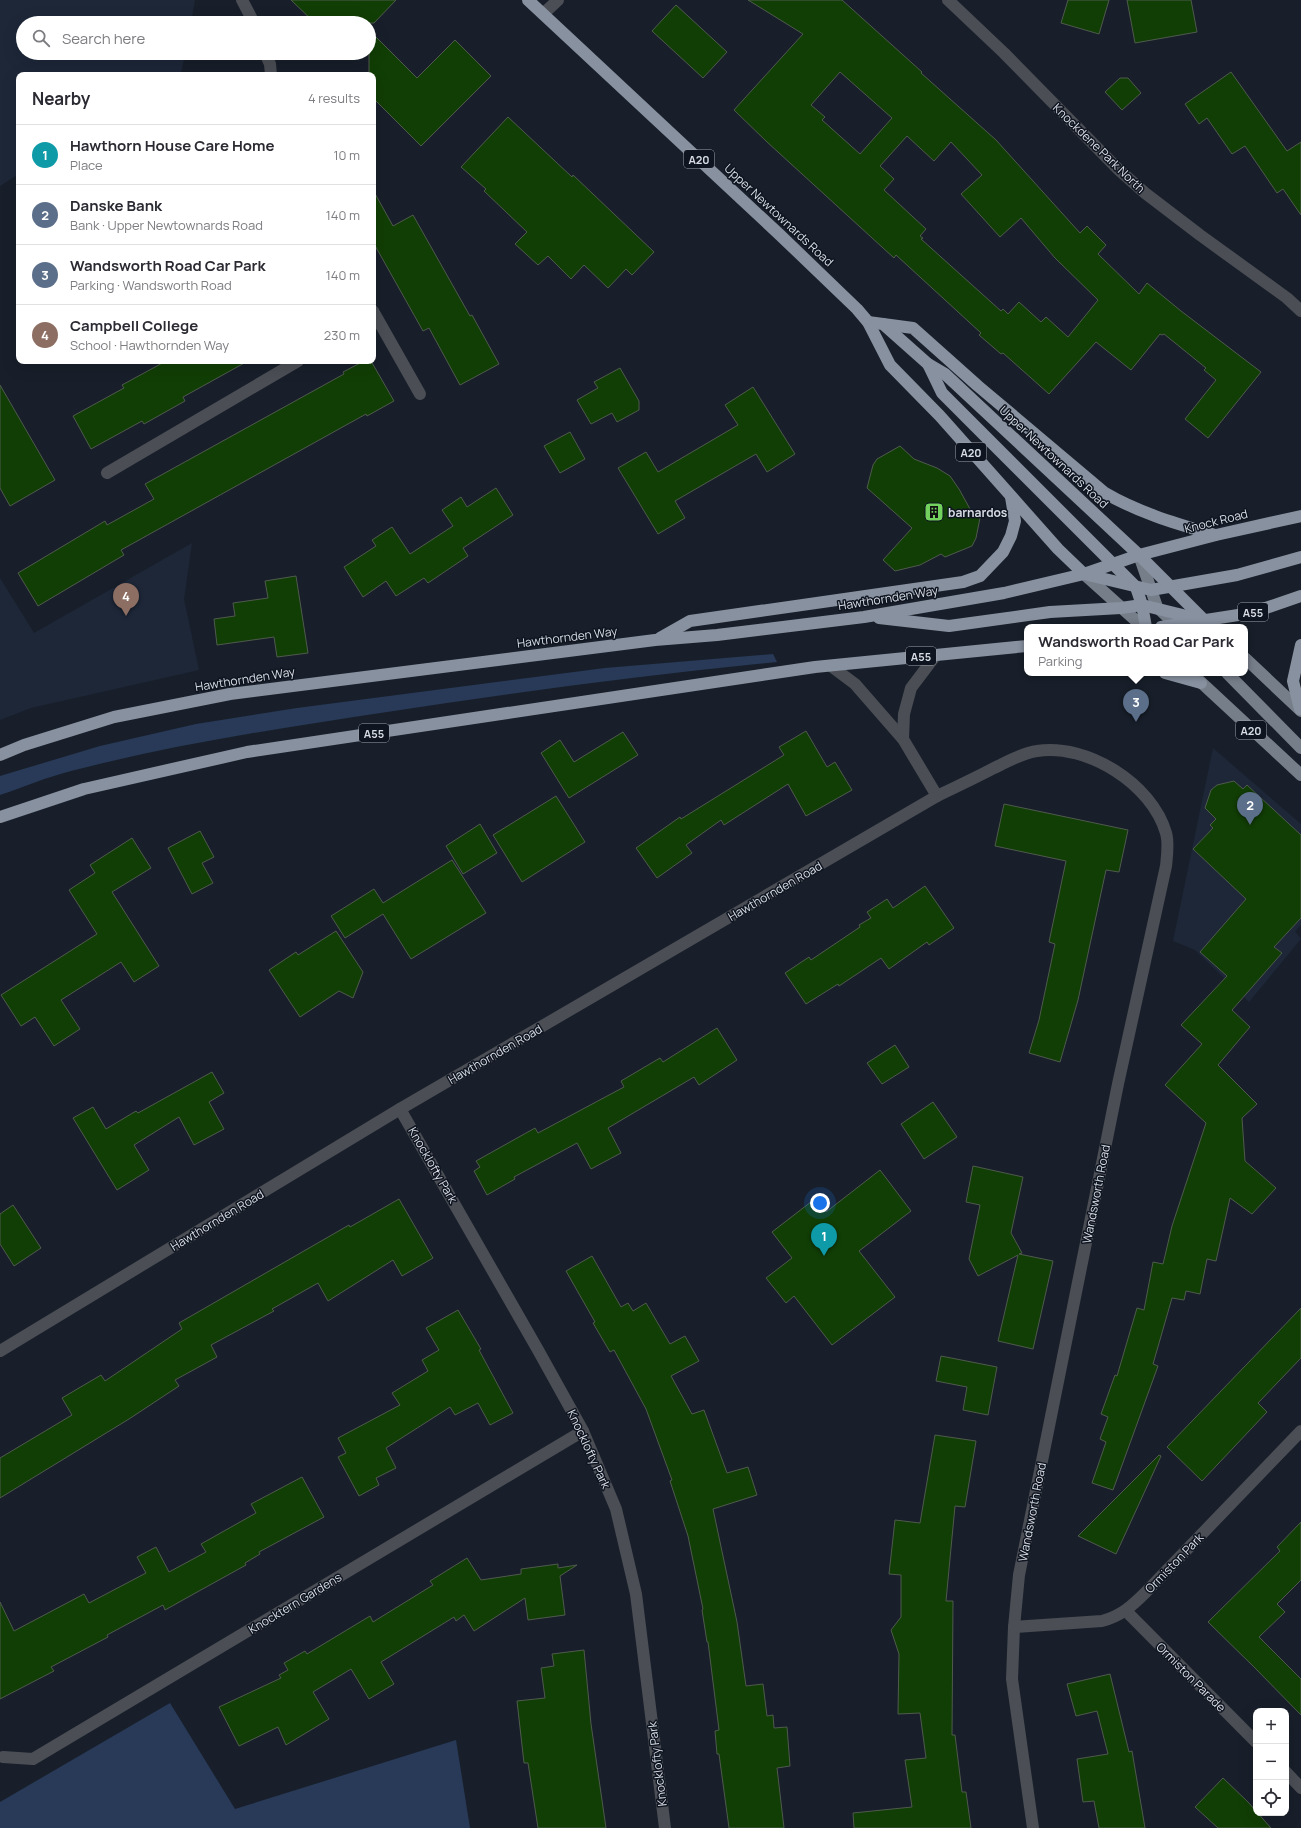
<!DOCTYPE html>
<html lang="en">
<head>
<meta charset="utf-8">
<style>
	body { margin:0; font-family:Manrope,sans-serif; background:#f7f7f7; color:#2b2b33 }
	.controls { position:absolute; right:12px; bottom:12px; display:grid; overflow:hidden; border-radius:8px; box-shadow:0 4px 16px #0002 }
	.controls button { width:36px; height:36px; display:grid; place-items:center; padding:0; border:0; border-bottom:1px solid #e1e1e2; background:#fff; color:#2b2b33; font:20px sans-serif }
	.you { position:absolute; left:820px; top:1203px; width:14px; height:14px; margin:-10px; border:3px solid #fff; border-radius:50%; background:#1a73e8; box-shadow:0 0 0 6px #1a73e833 }
	.badge { display:grid; place-items:center; width:26px; height:26px; border-radius:50%; background:#d93025; color:#fff; font-size:13px; font-weight:700 }
	.pin { position:absolute; translate:-50% -33px; filter:drop-shadow(0 1px 2px #0008) }
	.pin::after { content:''; position:absolute; top:21px; width:14px; height:12px; background:inherit; clip-path:polygon(0 0,100% 0,50% 100%) }
	.popup { position:absolute; left:1024px; top:624px; width:224px; height:52px; box-sizing:border-box; display:grid; place-content:center; border-radius:8px; background:#fff; filter:drop-shadow(0 1px 3px #0005); font-size:13px; white-space:nowrap; color:#7c7c81 }
	.popup b { font-size:15px; color:#2b2b33 }
	.popup::after { content:''; position:absolute; left:50%; top:100%; margin-left:-8px; border:8px solid transparent; border-top-color:#fff }
	.list { margin:0; padding:0; list-style:none }
	h2 { display:flex; justify-content:space-between; align-items:center; height:52px; margin:0; padding:0 16px; font-size:17px }
	h2 small { font-size:13px; font-weight:400; color:#7c7c81 }
	.list li { display:grid; grid-template-columns:26px 1fr auto; gap:12px; align-items:center; box-sizing:border-box; height:60px; padding:0 16px; border-top:1px solid #e1e1e2 }
	.list b { display:block; font-size:15px; white-space:nowrap }
	.list p { margin:0; font-size:13px; white-space:nowrap; color:#7c7c81 }
	.list em { font-size:13px; font-style:normal; color:#7c7c81 }
	.icon { flex:none; width:22px; height:22px; fill:none; stroke:currentColor; stroke-width:2; stroke-linecap:round; stroke-linejoin:round }
	.map { position:relative; flex:none; width:1301px; height:1828px; overflow:hidden }
	.search { position:absolute; background:#fff; box-shadow:0 4px 16px #0002; left:16px; top:16px; width:360px; height:44px; display:flex; align-items:center; gap:10px; box-sizing:border-box; padding:0 14px; border-radius:22px; color:#7c7c81; font-size:15px }
	.panel { position:absolute; background:#fff; box-shadow:0 4px 16px #0002; left:16px; top:72px; width:360px; height:292px; border-radius:8px }
	.map>svg:first-child { display:block }
	.built { fill:#1d2738 }
	.green { fill:#283a58 }
	.building { fill:#113e05; stroke:#4f5a4d; fill-rule:evenodd }
	.lines { fill:none; stroke-linecap:round; stroke-linejoin:round }
	.minor { stroke:#4b4e54; stroke-width:12 }
	.major { stroke:#767e8a; stroke-width:12 }
	.highway { stroke:#8891a0; stroke-width:12 }
	.labels { text-anchor:middle; dominant-baseline:central; stroke-width:3; stroke-linejoin:round; paint-order:stroke }
	.shield { fill:#0f1520; stroke:#9ca1aa; stroke-width:1 }
	.shield-label { font-size:11px; font-weight:bold; fill:#d8dde5 }
	.street-label { font-size:12px; fill:#d8dde5; stroke:#0f1520 }
	.poi-label { font-size:12px; font-weight:bold; fill:#d8dde5; stroke:#0f1520; text-anchor:start }
</style>
</head>
<body>
<div class="map">
<svg width="1301" height="1828" viewBox="0 0 1301 1828">
	<rect width="100%" height="100%" fill="#181f2a"/>
	<g class="built">
		<path d="M 0,0 L 195,0 L 191,23 L 23,23 L 23,53 L 185,53 L 181,75 L 19,75 L 19,174 L 0,186 Z"/>
		<path d="M 192,543 L 184,599 L 199,670 L 31,708 L 0,720 L 0,578 L 34,633 Z"/>
		<path d="M 1213,748 L 1301,824 L 1301,925 L 1295,931 L 1301,939 L 1249,1002 L 1195,950 L 1173,941 Z"/>
	</g>
	<g class="green">
		<path d="M 773,654 L 777,662 C 647,675 517,692 387,712 C 281,728 175,744 71,771 C 47,777 24,787 0,795 L 0,776 L 100,746 L 196,724 L 297,708 L 605,668 Z"/>
		<path d="M 170,1703 L 235,1809 L 456,1740 L 470,1828 L 0,1828 L 0,1802 Z"/>
	</g>
	<g class="building">
		<path d="M 291,0 L 396,0 L 374,23 L 315,23 Z"/>
		<path d="M 748,0 L 842,0 L 922,72 L 921,73 L 996,140 L 1080,233 L 1087,226 L 1106,245 L 1098,254 L 1139,294 L 1147,283 L 1181,311 L 1261,372 L 1208,438 L 1185,419 L 1216,380 L 1204,370 L 1206,368 L 1164,334 L 1162,335 L 1160,334 L 1131,370 L 1096,342 L 1049,394 L 1003,353 L 1001,354 L 979,335 L 981,333 L 896,255 L 894,258 L 767,142 L 734,110 L 803,34 ZM 840,72 L 892,118 L 860,154 L 822,120 L 825,117 L 811,105 ZM 907,136 L 934,161 L 951,142 L 982,175 L 961,194 L 1000,237 L 1021,218 L 1055,258 L 1098,300 L 1068,337 L 1046,317 L 1041,322 L 1019,302 L 1008,314 L 1003,309 L 1001,311 L 921,239 L 923,238 L 920,236 L 926,229 L 884,190 L 894,179 L 880,166 Z"/>
		<path d="M 1068,0 L 1109,0 L 1099,34 L 1061,23 Z"/>
		<path d="M 1127,0 L 1191,0 L 1197,32 L 1135,43 Z"/>
		<path d="M 676,5 L 727,52 L 703,78 L 652,31 Z"/>
		<path d="M 369,30 L 417,78 L 455,40 L 491,76 L 421,146 L 373,98 L 373,75 L 369,75 Z"/>
		<path d="M 1231,72 L 1287,151 L 1301,142 L 1301,215 L 1283,189 L 1277,193 L 1245,146 L 1232,154 L 1207,118 L 1199,124 L 1185,104 Z"/>
		<path d="M 1120,78 L 1128,78 L 1141,93 L 1122,110 L 1105,92 Z"/>
		<path d="M 508,117 L 572,177 L 573,175 L 654,252 L 632,275 L 626,269 L 608,288 L 584,265 L 571,279 L 548,256 L 538,265 L 515,244 L 527,232 L 484,191 L 486,189 L 461,167 Z"/>
		<path d="M 373,190 L 393,226 L 413,215 L 470,316 L 472,315 L 499,364 L 460,385 L 429,328 L 423,331 L 373,242 Z"/>
		<path d="M 166,361 L 248,361 L 183,397 L 185,401 L 144,424 L 142,421 L 91,449 L 73,416 L 124,388 L 122,385 Z"/>
		<path d="M 364,361 L 371,361 L 394,401 L 367,416 L 366,414 L 121,550 L 124,555 L 38,606 L 18,573 L 105,521 L 107,525 L 154,499 L 145,484 L 344,374 L 343,372 Z"/>
		<path d="M 620,368 L 639,401 L 639,410 L 617,422 L 612,413 L 591,424 L 577,400 L 598,388 L 594,382 Z"/>
		<path d="M 0,385 L 55,480 L 10,506 L 0,488 Z"/>
		<path d="M 753,387 L 795,454 L 767,472 L 756,454 L 675,501 L 685,518 L 658,534 L 618,468 L 646,452 L 658,472 L 738,425 L 725,405 Z"/>
		<path d="M 570,432 L 585,459 L 560,473 L 544,446 Z"/>
		<path d="M 900,446 L 914,459 L 937,468 L 950,476 L 959,489 L 970,509 L 980,518 L 976,538 L 972,546 L 945,557 L 941,554 L 920,565 L 895,571 L 883,560 L 912,528 L 867,488 L 873,465 L 877,459 Z"/>
		<path d="M 496,488 L 513,515 L 463,548 L 468,556 L 428,583 L 424,578 L 396,596 L 386,581 L 363,597 L 344,567 L 376,546 L 372,540 L 392,527 L 410,554 L 453,526 L 442,510 L 461,497 L 467,507 Z"/>
		<path d="M 296,576 L 308,653 L 277,657 L 274,637 L 217,645 L 214,619 L 235,616 L 233,603 L 268,598 L 265,581 Z"/>
		<path d="M 806,731 L 827,767 L 835,762 L 852,790 L 806,816 L 788,784 L 724,825 L 721,820 L 686,845 L 692,853 L 657,878 L 636,848 L 680,817 L 681,819 L 784,755 L 779,747 Z"/>
		<path d="M 623,732 L 638,755 L 569,798 L 541,753 L 560,740 L 574,762 Z"/>
		<path d="M 1234,781 L 1243,789 L 1247,785 L 1301,835 L 1301,918 L 1274,947 L 1282,953 L 1232,1010 L 1250,1027 L 1218,1065 L 1257,1104 L 1242,1118 L 1245,1161 L 1276,1188 L 1252,1214 L 1230,1198 L 1216,1261 L 1207,1259 L 1200,1294 L 1186,1291 L 1184,1300 L 1172,1298 L 1153,1364 L 1158,1366 L 1113,1490 L 1092,1483 L 1106,1442 L 1100,1439 L 1108,1417 L 1101,1414 L 1115,1375 L 1117,1376 L 1137,1308 L 1144,1310 L 1153,1262 L 1163,1264 L 1172,1226 L 1206,1123 L 1165,1085 L 1202,1044 L 1181,1025 L 1227,976 L 1200,952 L 1246,899 L 1193,849 L 1213,828 L 1210,825 L 1216,819 L 1205,808 L 1211,790 L 1217,785 Z"/>
		<path d="M 556,796 L 585,842 L 522,882 L 493,835 Z"/>
		<path d="M 1004,804 L 1128,830 L 1119,872 L 1106,870 L 1078,1000 L 1060,1062 L 1029,1053 L 1039,1020 L 1055,944 L 1049,942 L 1066,861 L 995,846 Z"/>
		<path d="M 480,824 L 497,853 L 463,874 L 446,846 Z"/>
		<path d="M 200,831 L 214,857 L 202,863 L 213,883 L 192,894 L 168,848 Z"/>
		<path d="M 132,838 L 151,868 L 112,892 L 159,966 L 134,982 L 121,962 L 61,1000 L 80,1029 L 54,1046 L 35,1017 L 21,1026 L 1,995 L 97,934 L 69,890 L 95,873 L 90,865 Z"/>
		<path d="M 452,860 L 486,913 L 411,959 L 383,914 L 345,938 L 331,916 L 374,889 L 383,903 Z"/>
		<path d="M 925,886 L 954,928 L 929,945 L 927,942 L 889,969 L 881,958 L 839,986 L 838,984 L 806,1004 L 785,973 L 809,957 L 811,960 L 860,927 L 859,925 L 871,918 L 867,912 L 887,899 L 893,908 Z"/>
		<path d="M 336,931 L 363,972 L 353,998 L 339,991 L 300,1017 L 269,970 L 296,952 L 298,955 Z"/>
		<path d="M 717,1028 L 737,1060 L 699,1085 L 694,1077 L 608,1128 L 621,1153 L 591,1169 L 577,1143 L 514,1177 L 515,1179 L 487,1195 L 474,1171 L 480,1167 L 476,1161 L 535,1128 L 538,1133 L 624,1087 L 621,1081 L 660,1058 L 663,1062 Z"/>
		<path d="M 895,1045 L 909,1067 L 882,1084 L 867,1063 Z"/>
		<path d="M 212,1072 L 224,1093 L 209,1102 L 224,1129 L 194,1145 L 179,1117 L 134,1145 L 149,1170 L 117,1190 L 73,1118 L 93,1107 L 106,1129 L 136,1111 L 138,1113 Z"/>
		<path d="M 933,1102 L 957,1137 L 924,1159 L 901,1124 Z"/>
		<path d="M 973,1166 L 1023,1177 L 1011,1233 L 1022,1253 L 1019,1254 L 1053,1261 L 1033,1349 L 998,1341 L 1018,1255 L 978,1276 L 969,1259 L 980,1205 L 966,1202 Z"/>
		<path d="M 880,1170 L 911,1211 L 859,1251 L 895,1297 L 832,1345 L 794,1296 L 786,1303 L 766,1278 L 792,1258 L 772,1232 L 816,1198 L 826,1212 Z"/>
		<path d="M 399,1199 L 433,1258 L 402,1276 L 393,1260 L 328,1301 L 318,1283 L 272,1309 L 274,1311 L 211,1345 L 217,1357 L 175,1380 L 179,1386 L 129,1419 L 0,1498 L 0,1458 L 72,1415 L 62,1398 L 101,1375 L 105,1381 L 182,1329 L 179,1323 L 349,1225 L 350,1227 Z"/>
		<path d="M 13,1205 L 41,1248 L 14,1266 L 0,1244 L 0,1214 Z"/>
		<path d="M 592,1256 L 621,1307 L 628,1303 L 633,1311 L 646,1303 L 670,1344 L 685,1336 L 699,1361 L 671,1376 L 692,1414 L 704,1410 L 727,1473 L 748,1467 L 757,1495 L 713,1509 L 737,1622 L 746,1686 L 763,1684 L 767,1716 L 773,1715 L 774,1728 L 787,1727 L 790,1766 L 777,1768 L 784,1828 L 729,1828 L 719,1754 L 717,1754 L 715,1731 L 719,1730 L 708,1642 L 707,1642 L 702,1610 L 703,1609 L 688,1536 L 670,1481 L 672,1480 L 646,1409 L 614,1350 L 610,1352 L 593,1323 L 595,1322 L 566,1271 Z"/>
		<path d="M 1301,1308 L 1301,1358 L 1258,1403 L 1267,1412 L 1202,1481 L 1167,1447 Z"/>
		<path d="M 458,1310 L 481,1349 L 479,1350 L 513,1413 L 490,1425 L 478,1403 L 455,1415 L 450,1407 L 386,1448 L 396,1468 L 376,1478 L 379,1485 L 359,1496 L 338,1457 L 346,1453 L 338,1438 L 400,1405 L 392,1393 L 428,1371 L 422,1360 L 439,1350 L 426,1328 Z"/>
		<path d="M 941,1356 L 997,1367 L 988,1415 L 963,1410 L 967,1387 L 936,1381 Z"/>
		<path d="M 935,1435 L 976,1441 L 965,1507 L 955,1506 L 946,1601 L 953,1601 L 952,1735 L 955,1735 L 962,1792 L 966,1792 L 971,1828 L 854,1828 L 853,1813 L 912,1807 L 905,1760 L 926,1758 L 920,1713 L 898,1714 L 899,1654 L 891,1630 L 901,1617 L 901,1575 L 889,1574 L 895,1520 L 920,1523 Z"/>
		<path d="M 1159,1455 L 1161,1456 L 1116,1554 L 1078,1536 Z"/>
		<path d="M 302,1477 L 324,1517 L 259,1552 L 260,1554 L 245,1563 L 246,1565 L 199,1591 L 165,1610 L 163,1605 L 107,1635 L 108,1637 L 51,1667 L 54,1671 L 0,1699 L 0,1602 L 14,1631 L 84,1594 L 89,1603 L 146,1573 L 137,1557 L 156,1547 L 169,1572 L 206,1552 L 201,1544 L 256,1513 L 251,1504 Z"/>
		<path d="M 1301,1522 L 1301,1580 L 1277,1604 L 1285,1612 L 1259,1637 L 1301,1679 L 1301,1715 L 1254,1667 L 1208,1622 L 1280,1551 L 1277,1547 Z"/>
		<path d="M 467,1558 L 481,1580 L 521,1574 L 521,1569 L 558,1564 L 558,1568 L 577,1565 L 560,1576 L 565,1615 L 528,1620 L 525,1598 L 474,1631 L 464,1615 L 456,1621 L 454,1617 L 381,1662 L 394,1684 L 369,1699 L 351,1669 L 313,1692 L 329,1719 L 286,1745 L 278,1727 L 239,1746 L 219,1707 L 281,1678 L 279,1675 L 288,1670 L 284,1663 L 305,1651 L 307,1654 L 370,1616 L 373,1622 L 433,1585 L 430,1581 Z"/>
		<path d="M 584,1650 L 591,1724 L 606,1828 L 538,1828 L 528,1763 L 524,1763 L 517,1701 L 545,1698 L 541,1668 L 554,1666 L 552,1654 Z"/>
		<path d="M 1110,1674 L 1129,1752 L 1132,1751 L 1145,1828 L 1099,1828 L 1094,1801 L 1083,1802 L 1077,1759 L 1108,1754 L 1097,1711 L 1076,1716 L 1067,1684 Z"/>
		<path d="M 1223,1778 L 1248,1802 L 1271,1828 L 1218,1828 L 1195,1807 Z"/>
	</g>
	<g class="lines">
		<g class="minor">
			<path d="M 242,0 L 254,23"/>
			<path d="M 948,0 L 1004,53 L 1119,170 L 1145,193 L 1200,235 L 1287,298 L 1301,311"/>
			<path d="M 543,14 L 558,0"/>
			<path d="M 265,53 L 270,64 L 271,75"/>
			<path d="M 373,311 L 420,394"/>
			<path d="M 107,473 L 298,361"/>
			<path d="M 831,666 L 855,684 L 903,739 L 937,796"/>
			<path d="M 903,739 L 904,714 L 911,688 L 936,655"/>
			<path d="M 400,1109 L 538,1350 L 583,1431 L 616,1509 L 636,1594 L 665,1828"/>
			<path d="M 0,1351 L 400,1109 L 937,796 C 956,787 975,778 994,768 C 1007,762 1022,753 1037,751 C 1087,743 1152,784 1166,833 C 1169,843 1167,856 1166,866 L 1118,1084 L 1019,1575 L 1014,1627 L 1012,1679 L 1033,1828"/>
			<path d="M 1126,1611 L 1256,1742"/>
			<path d="M 1014,1627 L 1102,1621 C 1121,1616 1132,1606 1146,1592 L 1301,1431"/>
			<path d="M 3,1757 L 33,1759 L 583,1431"/>
			<path d="M 1286,1772 L 1301,1788"/>
		</g>
		<g class="major">
			<path d="M 1139,555 L 1157,607 L 1178,627"/>
			<path d="M 1084,574 L 1143,627"/>
			<path d="M 1245,658 L 1301,711"/>
			<path d="M 1191,673 L 1301,775"/>
			<path d="M 1227,673 L 1301,748"/>
		</g>
		<g class="highway">
			<path d="M 528,0 L 780,235 L 857,309 L 868,322 L 890,365 L 940,416 L 1058,549 L 1084,574 L 1151,590 L 1237,575 L 1301,557"/>
			<path d="M 868,322 L 883,324 L 928,364 L 945,374 L 1139,555 L 1204,620"/>
			<path d="M 883,324 L 913,328 L 978,386 L 1105,493 C 1139,513 1178,524 1215,535"/>
			<path d="M 928,364 L 942,393 L 1136,587 L 1142,605 L 1146,627"/>
			<path d="M 879,618 L 949,626 L 1050,612 L 1121,608 L 1142,605 L 1203,620"/>
			<path d="M 1161,627 L 1251,613 L 1301,596"/>
			<path d="M 660,638 L 690,621 L 963,582 L 980,576 L 1003,552 L 1011,536 L 1015,521 L 1011,497"/>
			<path d="M 1165,673 L 1201,683"/>
			<path d="M 1300,709 L 1293,681 L 1301,645"/>
			<path d="M 0,755 L 24,745 L 114,717 L 230,694 L 655,640 L 717,635 L 864,617 L 1004,593 L 1084,574 L 1139,555 L 1216,535 L 1301,516"/>
			<path d="M 0,817 L 84,789 L 247,752 L 815,667 L 1027,646"/>
		</g>
	</g>
	<defs>
		<symbol id="building-square" viewBox="-11 -11 22 22"><rect x="-9" y="-9" width="18" height="18" rx="4" fill="#73d25d" stroke="#0f1520"/><path d="M-4-6H4V6H1V3H-1V6H-4ZM-2.5-4.3h1.7v1.8h-1.7ZM.8-4.3h1.7v1.8H.8ZM-2.5-1h1.7V.8h-1.7ZM.8-1h1.7V.8H.8Z" fill="#111"/></symbol>
	</defs>
	<g fill-rule="evenodd">
		<use href="#building-square" x="923" y="501" width="22" height="22"/>
	</g>
	<g class="labels">
		<g class="shield">
			<rect x="684" y="150" width="30" height="18" rx="3"/>
			<rect x="956" y="443" width="30" height="18" rx="3"/>
			<rect x="1238" y="603" width="30" height="18" rx="3"/>
			<rect x="906" y="647" width="30" height="18" rx="3"/>
			<rect x="1236" y="721" width="30" height="18" rx="3"/>
			<rect x="359" y="724" width="30" height="18" rx="3"/>
		</g>
		<g class="shield-label">
			<text x="699" y="159">A20</text>
			<text x="971" y="452">A20</text>
			<text x="1253" y="612">A55</text>
			<text x="921" y="656">A55</text>
			<text x="1251" y="730">A20</text>
			<text x="374" y="733">A55</text>
		</g>
		<g class="street-label">
			<text transform="translate(1099 148) rotate(44)">Knockdene Park North</text>
			<text transform="translate(779 215) rotate(43)">Upper Newtownards Road</text>
			<text transform="translate(1054 457) rotate(43)">Upper Newtownards Road</text>
			<text transform="translate(1216 521) rotate(-14)">Knock Road</text>
			<text transform="translate(888 598) rotate(-9)">Hawthornden Way</text>
			<text transform="translate(567 637) rotate(-7)">Hawthornden Way</text>
			<text transform="translate(245 679) rotate(-9)">Hawthornden Way</text>
			<text transform="translate(775 891) rotate(-30)">Hawthornden Road</text>
			<text transform="translate(495 1054) rotate(-30)">Hawthornden Road</text>
			<text transform="translate(433 1165) rotate(60)">Knocklofty Park</text>
			<text transform="translate(1096 1194) rotate(-79)">Wandsworth Road</text>
			<text transform="translate(217 1220) rotate(-31)">Hawthornden Road</text>
			<text transform="translate(589 1449) rotate(65)">Knocklofty Park</text>
			<text transform="translate(1032 1512) rotate(-79)">Wandsworth Road</text>
			<text transform="translate(1174 1563) rotate(-46)">Ormiston Park</text>
			<text transform="translate(295 1603) rotate(-31)">Knocktern Gardens</text>
			<text transform="translate(1191 1677) rotate(45)">Ormiston Parade</text>
			<text transform="translate(657 1764) rotate(-97)">Knocklofty Park</text>
		</g>
		<g class="poi-label">
			<text x="948" y="512">barnardos</text>
		</g>
	</g>
</svg>
<div class="controls">
<button>+</button>
<button>−</button>
<button><svg class="icon" aria-label="locate" viewBox="0 0 24 24"><circle cx="12" cy="12" r="6"/><path d="M12 2v4M12 18v4M2 12h4M18 12h4"/></svg></button>
</div>
<div class="you"></div>
<div class="pin badge" style="left:824px;top:1256px;background:#0f9aa8">1</div>
<div class="pin badge" style="left:1250px;top:825px;background:#5c6f8a">2</div>
<div class="pin badge" style="left:1136px;top:722px;background:#5c6f8a">3</div>
<div class="popup"><b>Wandsworth Road Car Park</b>Parking</div>
<div class="pin badge" style="left:126px;top:616px;background:#8d6e63">4</div>
<div class="search"><svg class="icon" aria-label="search" viewBox="0 0 24 24"><circle cx="10" cy="10" r="6"/><path d="M15 15l6 6"/></svg>Search here</div>
<section class="panel">
<h2>Nearby<small>4 results</small></h2>
<ul class="list">
<li><span class="badge" style="background:#0f9aa8">1</span><div><b>Hawthorn House Care Home</b><p>Place</p></div><em>10 m</em></li>
<li><span class="badge" style="background:#5c6f8a">2</span><div><b>Danske Bank</b><p>Bank · Upper Newtownards Road</p></div><em>140 m</em></li>
<li><span class="badge" style="background:#5c6f8a">3</span><div><b>Wandsworth Road Car Park</b><p>Parking · Wandsworth Road</p></div><em>140 m</em></li>
<li><span class="badge" style="background:#8d6e63">4</span><div><b>Campbell College</b><p>School · Hawthornden Way</p></div><em>230 m</em></li>
</ul>
</section>
</div>
</body>
</html>
